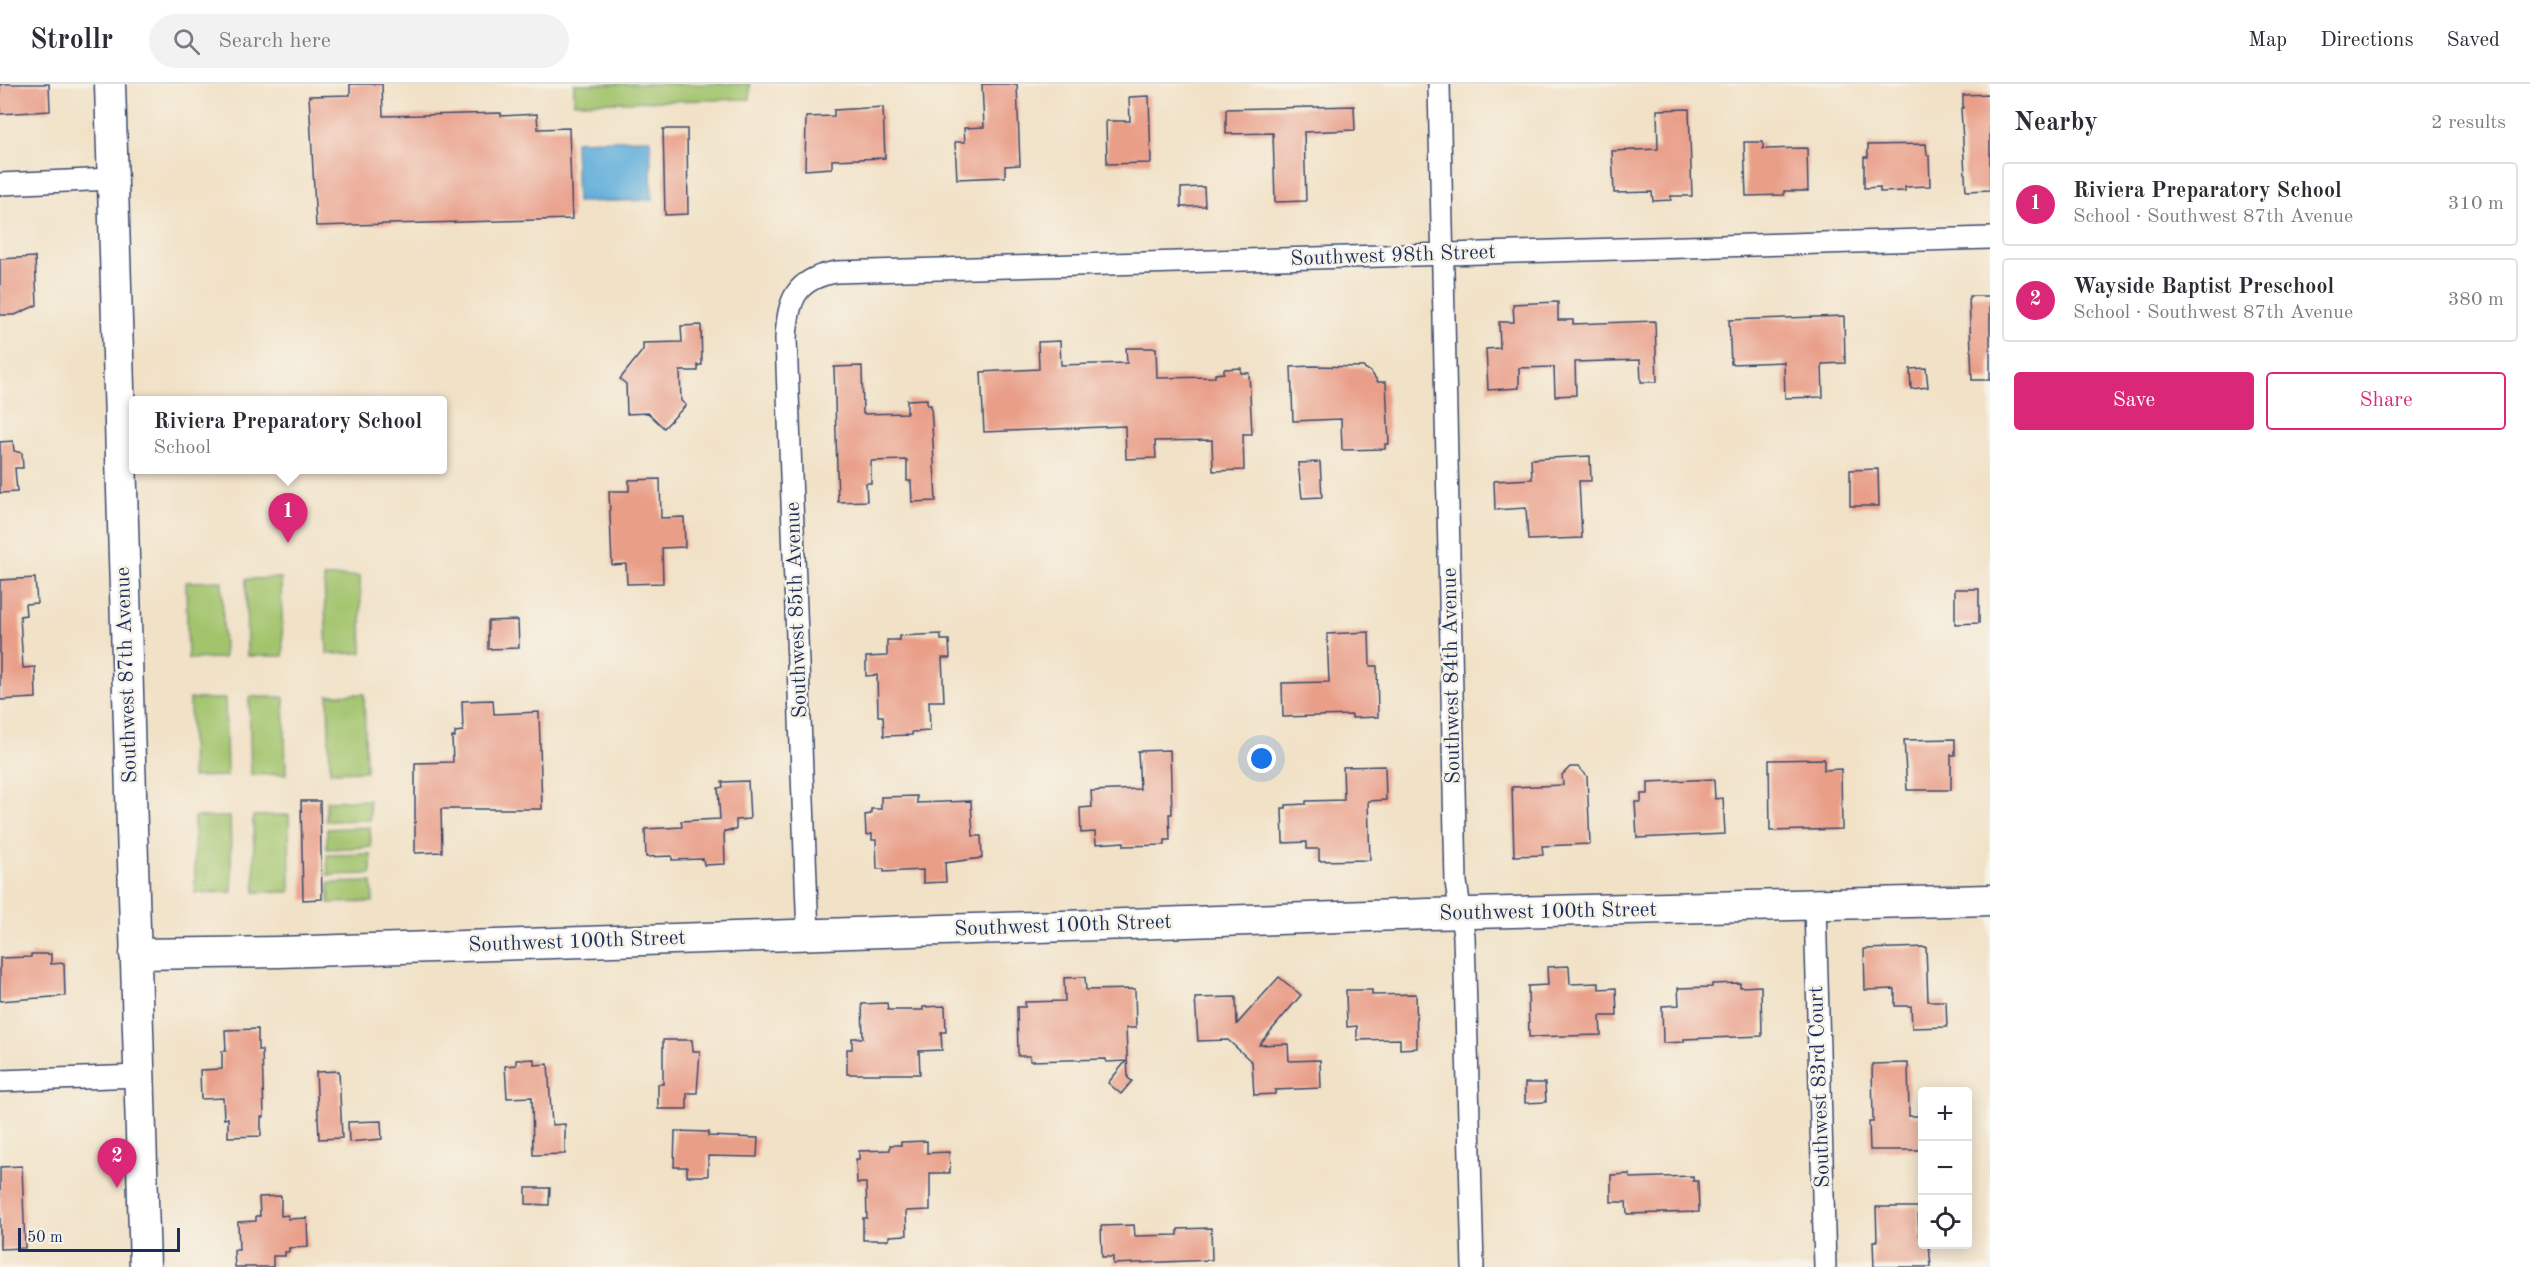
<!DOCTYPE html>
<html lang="en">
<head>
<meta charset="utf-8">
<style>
	body { margin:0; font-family:"Old Standard TT",serif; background:#f2f2f3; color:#2b2b33 }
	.controls { position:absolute; right:18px; bottom:18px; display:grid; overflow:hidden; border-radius:6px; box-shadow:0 3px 15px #0003 }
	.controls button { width:54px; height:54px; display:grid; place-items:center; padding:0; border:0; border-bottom:2px solid #e1e1e2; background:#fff; color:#2b2b33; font:30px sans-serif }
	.scale { position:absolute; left:18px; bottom:15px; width:162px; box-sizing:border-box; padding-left:6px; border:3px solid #1b2f5e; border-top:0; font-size:16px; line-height:21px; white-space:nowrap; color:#1b2f5e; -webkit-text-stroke:4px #f7f3e8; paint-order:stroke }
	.you { position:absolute; left:1262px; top:675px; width:21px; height:21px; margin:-15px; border:4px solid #fff; border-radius:50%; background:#1a73e8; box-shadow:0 0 0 9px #1a73e833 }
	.badge { display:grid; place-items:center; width:39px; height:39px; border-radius:50%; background:#db2777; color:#fff; font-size:20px; font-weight:700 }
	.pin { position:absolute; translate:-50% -50px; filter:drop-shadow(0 2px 3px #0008) }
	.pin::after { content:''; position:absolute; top:32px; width:21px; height:18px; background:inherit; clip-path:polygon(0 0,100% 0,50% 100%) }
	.popup { position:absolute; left:129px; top:312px; width:318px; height:78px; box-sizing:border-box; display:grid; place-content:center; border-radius:6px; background:#fff; filter:drop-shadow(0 2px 4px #0005); font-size:20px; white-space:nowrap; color:#7c7c81 }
	.popup b { font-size:22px; color:#2b2b33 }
	.popup::after { content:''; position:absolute; left:50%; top:100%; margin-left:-12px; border:12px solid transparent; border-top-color:#fff }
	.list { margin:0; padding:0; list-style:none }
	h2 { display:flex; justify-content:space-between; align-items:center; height:78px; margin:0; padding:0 24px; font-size:26px }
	h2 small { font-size:20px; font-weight:400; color:#7c7c81 }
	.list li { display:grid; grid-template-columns:39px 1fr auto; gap:18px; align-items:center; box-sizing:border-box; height:84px; margin:0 12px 12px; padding:0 12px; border:2px solid #e1e1e2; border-radius:6px }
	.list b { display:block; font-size:22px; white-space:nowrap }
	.list p { margin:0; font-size:20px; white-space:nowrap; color:#7c7c81 }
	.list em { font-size:20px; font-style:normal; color:#7c7c81 }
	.actions { display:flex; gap:12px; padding:18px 24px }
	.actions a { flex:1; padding:14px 0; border:2px solid #db2777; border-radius:6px; text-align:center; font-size:21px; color:#db2777 }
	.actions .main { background:#db2777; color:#fff }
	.icon { flex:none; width:33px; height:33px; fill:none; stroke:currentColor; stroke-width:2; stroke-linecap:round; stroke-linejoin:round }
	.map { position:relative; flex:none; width:1990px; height:1183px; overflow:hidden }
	header { display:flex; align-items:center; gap:36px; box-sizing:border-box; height:84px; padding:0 30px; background:#fff; border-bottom:2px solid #e1e1e2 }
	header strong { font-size:28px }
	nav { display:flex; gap:33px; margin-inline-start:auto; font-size:21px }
	.search { width:420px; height:54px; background:#f2f2f3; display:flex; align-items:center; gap:15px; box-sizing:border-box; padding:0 21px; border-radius:33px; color:#7c7c81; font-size:22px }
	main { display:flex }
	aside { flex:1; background:#fff }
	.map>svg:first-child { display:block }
	.green { fill:#a3c46d; stroke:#5f7a66; stroke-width:1.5 }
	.water { fill:#61aeda; stroke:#3e6e9c; stroke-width:1.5 }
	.building { fill:#e99e88 }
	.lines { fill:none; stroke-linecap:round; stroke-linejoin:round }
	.street-casing { stroke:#3b4a6e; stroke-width:24 }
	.secondary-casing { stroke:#3b4a6e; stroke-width:33 }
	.street { stroke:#fff; stroke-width:21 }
	.secondary { stroke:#fff; stroke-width:30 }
	.labels { text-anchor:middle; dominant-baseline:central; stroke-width:5; stroke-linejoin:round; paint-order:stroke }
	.street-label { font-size:21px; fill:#1b2f5e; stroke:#f7f3e8 }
</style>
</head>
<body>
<header>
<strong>Strollr</strong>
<div class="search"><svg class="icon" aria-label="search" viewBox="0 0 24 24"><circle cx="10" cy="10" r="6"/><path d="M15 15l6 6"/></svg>Search here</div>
<nav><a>Map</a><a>Directions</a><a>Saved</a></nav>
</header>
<main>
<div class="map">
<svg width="1990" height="1183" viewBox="0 0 1990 1183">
	<rect width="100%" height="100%" fill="#f7f3e8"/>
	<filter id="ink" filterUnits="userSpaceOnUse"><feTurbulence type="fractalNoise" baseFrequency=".0167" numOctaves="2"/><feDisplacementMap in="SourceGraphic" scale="12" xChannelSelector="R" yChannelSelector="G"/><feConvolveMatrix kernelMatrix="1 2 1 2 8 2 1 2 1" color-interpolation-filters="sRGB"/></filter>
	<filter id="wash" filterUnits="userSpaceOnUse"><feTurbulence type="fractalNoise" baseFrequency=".008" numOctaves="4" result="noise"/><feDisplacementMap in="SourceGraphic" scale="24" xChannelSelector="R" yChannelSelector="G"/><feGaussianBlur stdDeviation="1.35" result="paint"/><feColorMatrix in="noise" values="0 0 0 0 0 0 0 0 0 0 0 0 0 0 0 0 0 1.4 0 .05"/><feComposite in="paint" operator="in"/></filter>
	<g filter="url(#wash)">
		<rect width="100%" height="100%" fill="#f1e1c6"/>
		<g class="green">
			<path d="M 574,0 L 750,0 L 750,15 L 574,19 Z"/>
			<path d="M 360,492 L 362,569 L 327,570 L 324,493 Z"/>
			<path d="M 281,494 L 283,572 L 247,572 L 246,495 Z"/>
			<path d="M 222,497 L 224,574 L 188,575 L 186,498 Z"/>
			<path d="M 364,610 L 366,687 L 330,688 L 328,611 Z"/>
			<path d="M 249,613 L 284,613 L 286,690 L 251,691 Z"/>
			<path d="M 190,615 L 225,615 L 227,692 L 192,693 Z"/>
			<path d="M 369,716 L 370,736 L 326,737 L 326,717 Z"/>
			<path d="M 289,731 L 290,808 L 255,808 L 253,732 Z"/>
			<path d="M 194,733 L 230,733 L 232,808 L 195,809 Z"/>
			<path d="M 370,743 L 371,763 L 327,765 L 327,745 Z"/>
			<path d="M 371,770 L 371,790 L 328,791 L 327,771 Z"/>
			<path d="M 372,798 L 373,818 L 329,819 L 329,799 Z"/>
		</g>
		<path class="water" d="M 650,55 L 652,116 L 577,118 L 575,57 Z"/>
		<g id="blocks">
			<g class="building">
				<path d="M 0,0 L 49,0 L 50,27 L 0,30 Z"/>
				<path d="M 350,0 L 382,0 L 383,32 L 501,29 L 501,32 L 537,30 L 538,45 L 569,44 L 572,135 L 316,142 L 309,12 L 350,11 Z"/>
				<path d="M 982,0 L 1017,0 L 1020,81 L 1005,82 L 1005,93 L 957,95 L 955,58 L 965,58 L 964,44 L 984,43 Z"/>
				<path d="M 1990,10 L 1990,106 L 1966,107 L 1961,24 L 1963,24 L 1963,11 Z"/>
				<path d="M 1149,12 L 1151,79 L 1107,80 L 1106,37 L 1130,37 L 1129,13 Z"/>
				<path d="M 1354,22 L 1355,46 L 1304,48 L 1306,117 L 1275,118 L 1273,49 L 1226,50 L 1226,25 Z"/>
				<path d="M 883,23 L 885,74 L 832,76 L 832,84 L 805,86 L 806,33 L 834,32 L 834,26 Z"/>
				<path d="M 1689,25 L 1692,112 L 1671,112 L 1671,116 L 1653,117 L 1652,108 L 1614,109 L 1612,67 L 1658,65 L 1657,26 Z"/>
				<path d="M 663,45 L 687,45 L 688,130 L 665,131 Z"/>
				<path d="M 1744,58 L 1763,58 L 1763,65 L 1807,64 L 1808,107 L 1784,107 L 1784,111 L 1746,112 Z"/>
				<path d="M 1926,60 L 1927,71 L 1929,71 L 1930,102 L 1905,103 L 1905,107 L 1880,108 L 1880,103 L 1864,104 L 1864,73 L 1868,73 L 1868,61 Z"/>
				<path d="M 1204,103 L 1205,122 L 1181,123 L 1181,104 Z"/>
				<path d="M 35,173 L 37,221 L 15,231 L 0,231 L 0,175 Z"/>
				<path d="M 1969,212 L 1990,212 L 1990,296 L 1972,296 Z"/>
				<path d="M 1558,218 L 1558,236 L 1573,236 L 1573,240 L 1655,237 L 1657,298 L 1641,298 L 1640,276 L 1575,278 L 1576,311 L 1555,312 L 1554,283 L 1519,284 L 1519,304 L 1488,306 L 1486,265 L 1500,264 L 1499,238 L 1514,238 L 1513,220 Z"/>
				<path d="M 1844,232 L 1845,279 L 1822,280 L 1823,313 L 1785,314 L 1784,278 L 1731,280 L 1729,236 Z"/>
				<path d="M 701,241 L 702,281 L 698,281 L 698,287 L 680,287 L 681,317 L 686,321 L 664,344 L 648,329 L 627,330 L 626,300 L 620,295 L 643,266 L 643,259 L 682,258 L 681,242 Z"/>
				<path d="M 1060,257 L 1061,281 L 1127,279 L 1126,264 L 1156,264 L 1157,294 L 1215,293 L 1215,290 L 1224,289 L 1224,285 L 1241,284 L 1241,289 L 1249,289 L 1252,350 L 1243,350 L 1244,386 L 1213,387 L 1212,356 L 1155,357 L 1156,374 L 1126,375 L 1125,342 L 984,348 L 981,288 L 1039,285 L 1038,258 Z"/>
				<path d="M 862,282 L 863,330 L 907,329 L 907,316 L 927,315 L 927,321 L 931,321 L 936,417 L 912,418 L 911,397 L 907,397 L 907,376 L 871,377 L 871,399 L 866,399 L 867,417 L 838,418 L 834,283 Z"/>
				<path d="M 1312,282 L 1363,283 L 1371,288 L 1378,298 L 1386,298 L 1389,360 L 1385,360 L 1385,365 L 1342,366 L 1341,335 L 1293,337 L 1291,283 Z"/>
				<path d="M 1926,284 L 1928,303 L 1911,305 L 1910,285 Z"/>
				<path d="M 13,357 L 14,367 L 22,369 L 23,384 L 15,384 L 17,408 L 0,409 L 0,358 Z"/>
				<path d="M 1590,372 L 1591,397 L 1579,397 L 1582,454 L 1528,456 L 1526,424 L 1495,426 L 1494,397 L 1532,395 L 1531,375 Z"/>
				<path d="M 1320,378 L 1322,413 L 1302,414 L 1298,379 Z"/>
				<path d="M 1878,385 L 1879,422 L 1850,422 L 1850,386 Z"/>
				<path d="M 660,395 L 661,434 L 684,433 L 685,463 L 662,464 L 663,499 L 627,500 L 626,480 L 612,481 L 609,407 L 629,407 L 629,396 Z"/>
				<path d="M 35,494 L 37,519 L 25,520 L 26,531 L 20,532 L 23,584 L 35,583 L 36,614 L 0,616 L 0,496 Z"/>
				<path d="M 1955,505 L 1979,505 L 1979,539 L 1955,540 Z"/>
				<path d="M 518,536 L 519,564 L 488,565 L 488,537 Z"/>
				<path d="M 1369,548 L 1370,582 L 1377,582 L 1378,633 L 1352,634 L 1352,631 L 1283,633 L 1282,599 L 1329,598 L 1327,550 Z"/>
				<path d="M 941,550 L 941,556 L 949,556 L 950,574 L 942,574 L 944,617 L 929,617 L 930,647 L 912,648 L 912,651 L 884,652 L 883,632 L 878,632 L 877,591 L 866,592 L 866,573 L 887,572 L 887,556 L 899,556 L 899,552 Z"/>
				<path d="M 493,616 L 494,630 L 539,628 L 542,725 L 441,725 L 442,768 L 415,769 L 415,679 L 453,678 L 452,653 L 455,653 L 455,648 L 463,647 L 462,617 Z"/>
				<path d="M 1955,655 L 1955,671 L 1951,671 L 1951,706 L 1907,706 L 1904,656 Z"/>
				<path d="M 1170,666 L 1172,730 L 1169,730 L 1170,756 L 1165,756 L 1165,761 L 1124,762 L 1124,758 L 1096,760 L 1095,748 L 1081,749 L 1080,724 L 1092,723 L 1091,707 L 1140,705 L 1138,667 Z"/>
				<path d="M 1824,675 L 1824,686 L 1841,685 L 1842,745 L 1770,747 L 1769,676 Z"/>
				<path d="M 1385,682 L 1386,716 L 1368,717 L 1370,776 L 1319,777 L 1319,765 L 1307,765 L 1307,758 L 1283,759 L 1282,724 L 1286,724 L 1286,721 L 1306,720 L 1306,717 L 1344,716 L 1343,683 Z"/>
				<path d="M 1570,683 L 1578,683 L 1587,692 L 1590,760 L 1542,762 L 1543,771 L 1514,772 L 1512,703 L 1563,701 L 1562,691 Z"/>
				<path d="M 1714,695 L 1715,715 L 1723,714 L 1725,750 L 1637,754 L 1635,718 L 1641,718 L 1641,710 L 1648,710 L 1648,698 Z"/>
				<path d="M 748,697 L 750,735 L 736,736 L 736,746 L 724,747 L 725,780 L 704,781 L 703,775 L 672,776 L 672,772 L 646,773 L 645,745 L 682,743 L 681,737 L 720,735 L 718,704 L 723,703 L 722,698 Z"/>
				<path d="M 917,712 L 917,719 L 971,717 L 973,752 L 981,752 L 982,774 L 945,779 L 946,798 L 923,799 L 923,786 L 884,788 L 884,785 L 877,785 L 876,756 L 872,756 L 872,750 L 866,751 L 865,731 L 871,730 L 871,725 L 881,725 L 881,713 Z"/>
				<path d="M 301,717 L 320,717 L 322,815 L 303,816 Z"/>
				<path d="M 1926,863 L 1928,917 L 1946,917 L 1947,943 L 1912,944 L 1911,922 L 1895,922 L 1895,905 L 1865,906 L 1864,865 Z"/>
				<path d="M 31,870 L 51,870 L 51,880 L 64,879 L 65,912 L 0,917 L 0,874 L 31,873 Z"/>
				<path d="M 1569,882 L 1570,900 L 1599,899 L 1599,905 L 1616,904 L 1617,932 L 1600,932 L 1601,951 L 1529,953 L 1528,902 L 1548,901 L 1547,883 Z"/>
				<path d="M 1085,893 L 1086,906 L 1135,905 L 1136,944 L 1126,944 L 1128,994 L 1132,997 L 1121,1010 L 1108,999 L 1126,977 L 1106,978 L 1106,975 L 1030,977 L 1030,972 L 1018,972 L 1017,923 L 1025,923 L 1025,918 L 1065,917 L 1064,894 Z"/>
				<path d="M 1279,893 L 1301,911 L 1259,961 L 1288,960 L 1289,977 L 1320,976 L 1321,1004 L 1275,1006 L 1275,1010 L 1254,1011 L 1252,978 L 1228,956 L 1198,957 L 1195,914 L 1236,913 L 1237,940 Z"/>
				<path d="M 1740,899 L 1740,903 L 1761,902 L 1762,952 L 1684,955 L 1684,958 L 1663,959 L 1662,922 L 1679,921 L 1678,904 L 1712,903 L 1712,900 Z"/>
				<path d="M 1346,906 L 1372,906 L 1372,911 L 1416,910 L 1417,964 L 1400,965 L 1400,955 L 1357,956 L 1357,942 L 1347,943 Z"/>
				<path d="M 887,919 L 888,926 L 923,926 L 923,923 L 945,922 L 946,948 L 941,948 L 942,966 L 919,967 L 920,990 L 847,990 L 847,965 L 852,965 L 852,954 L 863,954 L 862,920 Z"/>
				<path d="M 258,945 L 258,966 L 262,966 L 264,1033 L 261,1033 L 261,1052 L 228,1053 L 228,1034 L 224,1035 L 223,1014 L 201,1015 L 200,986 L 222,985 L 222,967 L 226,967 L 225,946 Z"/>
				<path d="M 663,956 L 692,956 L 693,967 L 700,967 L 697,1009 L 687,1009 L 687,1025 L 658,1025 L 658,1000 L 663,1000 Z"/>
				<path d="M 534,975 L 534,981 L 548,980 L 552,1041 L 565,1040 L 565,1070 L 533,1071 L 532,1013 L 507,1014 L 505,982 L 516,981 L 516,976 Z"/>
				<path d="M 1908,979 L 1909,1032 L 1923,1032 L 1923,1066 L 1870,1066 L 1869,1038 L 1873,1038 L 1872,980 Z"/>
				<path d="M 339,987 L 342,1054 L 319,1055 L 316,988 Z"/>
				<path d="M 1525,999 L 1545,999 L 1546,1018 L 1525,1019 Z"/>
				<path d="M 381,1037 L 382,1055 L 349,1058 L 348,1038 Z"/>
				<path d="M 675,1047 L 709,1048 L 708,1052 L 758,1054 L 757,1073 L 708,1072 L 708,1092 L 687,1092 L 687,1083 L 674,1083 Z"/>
				<path d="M 927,1057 L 927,1069 L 949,1068 L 950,1089 L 930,1089 L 930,1126 L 906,1127 L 907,1151 L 889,1152 L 889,1156 L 863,1156 L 863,1134 L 867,1134 L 866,1099 L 857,1099 L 856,1075 L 859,1075 L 859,1067 L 890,1066 L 890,1061 L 901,1061 L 901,1058 Z"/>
				<path d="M 22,1082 L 25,1164 L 0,1165 L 0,1083 Z"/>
				<path d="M 1630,1090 L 1630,1094 L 1693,1092 L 1693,1097 L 1698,1097 L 1699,1128 L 1627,1130 L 1626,1118 L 1611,1118 L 1611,1091 Z"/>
				<path d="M 526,1104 L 550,1104 L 549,1121 L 526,1120 Z"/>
				<path d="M 281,1112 L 281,1132 L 288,1131 L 288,1135 L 307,1134 L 308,1163 L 289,1164 L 289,1168 L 285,1168 L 285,1172 L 273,1172 L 273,1183 L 235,1183 L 234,1166 L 239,1166 L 238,1138 L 256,1137 L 256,1132 L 260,1132 L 259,1113 Z"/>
				<path d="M 1876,1123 L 1918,1123 L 1919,1151 L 1923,1151 L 1923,1161 L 1929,1161 L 1931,1183 L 1874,1183 L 1873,1157 L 1877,1157 Z"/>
				<path d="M 1134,1141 L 1135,1152 L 1178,1151 L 1178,1145 L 1211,1144 L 1212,1176 L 1113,1180 L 1113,1173 L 1102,1173 L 1101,1142 Z"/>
			</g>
		</g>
	</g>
	<g filter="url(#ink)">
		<use href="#blocks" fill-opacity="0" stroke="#3b4a6e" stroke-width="1.5"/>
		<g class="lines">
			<defs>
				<g id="street">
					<path d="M 1439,0 L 1456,798 L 1464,852 L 1473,1183"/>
					<path d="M 0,100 L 112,95"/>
					<path d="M 1815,822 L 1825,1183"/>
					<path d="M 808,851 L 786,255 C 788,216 795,195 836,188 L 1990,154"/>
					<path d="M 0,997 L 139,992"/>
				</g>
				<g id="secondary">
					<path d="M 110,0 L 145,1183"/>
					<path d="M 135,870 L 279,868 L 1429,830 L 1990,816"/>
				</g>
			</defs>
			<use href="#street" class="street-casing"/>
			<use href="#secondary" class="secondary-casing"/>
			<use href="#street" class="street"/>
			<use href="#secondary" class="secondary"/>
		</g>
	</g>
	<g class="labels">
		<g class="street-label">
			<text transform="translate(1393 172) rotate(-2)">Southwest 98th Street</text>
			<text transform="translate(797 526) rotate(-92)">Southwest 85th Avenue</text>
			<text transform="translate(127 591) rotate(-92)">Southwest 87th Avenue</text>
			<text transform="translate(1452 592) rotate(-91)">Southwest 84th Avenue</text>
			<text transform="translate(1548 828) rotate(-1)">Southwest 100th Street</text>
			<text transform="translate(1063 842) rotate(-2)">Southwest 100th Street</text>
			<text transform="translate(577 858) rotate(-2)">Southwest 100th Street</text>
			<text transform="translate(1820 1003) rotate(-92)">Southwest 83rd Court</text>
		</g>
	</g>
</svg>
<div class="controls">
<button>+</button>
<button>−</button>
<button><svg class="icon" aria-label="locate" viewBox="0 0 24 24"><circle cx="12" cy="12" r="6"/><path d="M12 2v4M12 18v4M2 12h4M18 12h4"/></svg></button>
</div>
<div class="scale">50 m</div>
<div class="you"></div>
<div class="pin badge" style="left:288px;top:459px">1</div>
<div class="popup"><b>Riviera Preparatory School</b>School</div>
<div class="pin badge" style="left:117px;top:1104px">2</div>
</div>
<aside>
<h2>Nearby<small>2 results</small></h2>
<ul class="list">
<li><span class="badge">1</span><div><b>Riviera Preparatory School</b><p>School · Southwest 87th Avenue</p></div><em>310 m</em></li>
<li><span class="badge">2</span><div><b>Wayside Baptist Preschool</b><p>School · Southwest 87th Avenue</p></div><em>380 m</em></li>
</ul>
<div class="actions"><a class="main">Save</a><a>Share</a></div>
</aside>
</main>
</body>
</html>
